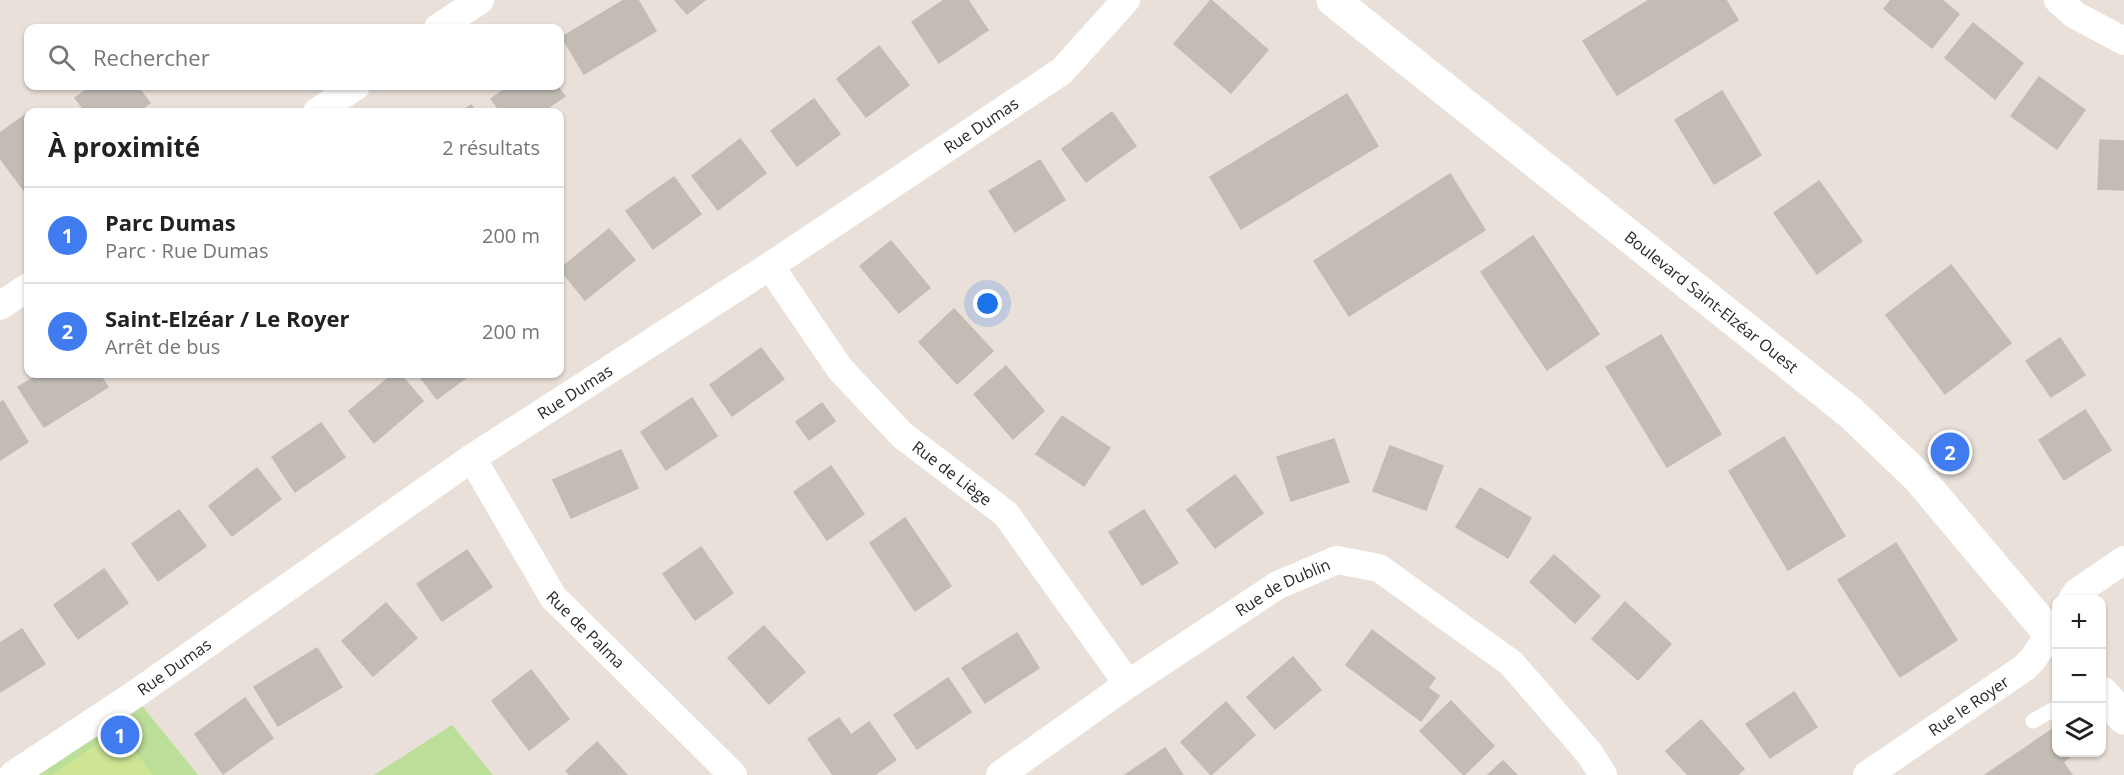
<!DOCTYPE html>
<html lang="fr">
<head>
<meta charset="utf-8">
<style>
	body { margin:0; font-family:"Open Sans",sans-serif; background:#f2f2f2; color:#222 }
	.controls { position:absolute; right:18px; bottom:18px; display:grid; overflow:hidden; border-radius:12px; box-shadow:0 2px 4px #0004 }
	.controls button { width:54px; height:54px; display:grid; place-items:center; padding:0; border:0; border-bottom:2px solid #e0e0e0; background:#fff; color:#222; font:30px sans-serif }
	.you { position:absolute; left:988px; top:304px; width:21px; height:21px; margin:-15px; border:4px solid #fff; border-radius:50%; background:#1a73e8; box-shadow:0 0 0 9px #1a73e833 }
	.badge { display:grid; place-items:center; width:39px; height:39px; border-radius:50%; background:#407cf0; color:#fff; font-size:20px; font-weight:700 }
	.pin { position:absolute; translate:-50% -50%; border:3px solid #fff; box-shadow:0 2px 6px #0006 }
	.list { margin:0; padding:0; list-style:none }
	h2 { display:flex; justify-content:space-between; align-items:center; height:78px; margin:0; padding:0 24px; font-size:26px }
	h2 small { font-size:20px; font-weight:400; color:#767676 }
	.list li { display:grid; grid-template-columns:39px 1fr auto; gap:18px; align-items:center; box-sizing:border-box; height:96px; padding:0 24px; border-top:2px solid #e0e0e0 }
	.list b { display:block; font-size:22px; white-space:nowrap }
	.list p { margin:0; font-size:20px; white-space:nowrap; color:#767676 }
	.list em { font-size:20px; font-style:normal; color:#767676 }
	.icon { flex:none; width:33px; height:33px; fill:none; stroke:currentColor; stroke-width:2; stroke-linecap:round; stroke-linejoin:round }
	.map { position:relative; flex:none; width:2124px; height:775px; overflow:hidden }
	.search { position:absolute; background:#fff; box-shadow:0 2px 4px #0004; left:24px; top:24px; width:540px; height:66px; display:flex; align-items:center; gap:15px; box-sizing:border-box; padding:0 21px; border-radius:12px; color:#767676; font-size:22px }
	.panel { position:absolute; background:#fff; box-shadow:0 2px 4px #0004; left:24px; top:108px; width:540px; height:270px; border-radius:12px }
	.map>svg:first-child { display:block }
	.green { fill:#bbde98 }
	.pitch { fill:#cfe594 }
	.building { fill:#c2bcb5; stroke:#c4bcb4; stroke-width:1.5 }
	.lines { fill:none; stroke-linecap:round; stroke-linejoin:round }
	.service { stroke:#fff; stroke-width:15 }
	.minor { stroke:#fff; stroke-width:28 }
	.tertiary { stroke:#fff; stroke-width:33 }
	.labels { text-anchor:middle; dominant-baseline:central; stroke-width:4.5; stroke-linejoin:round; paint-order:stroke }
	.street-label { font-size:16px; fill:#282828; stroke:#fff }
</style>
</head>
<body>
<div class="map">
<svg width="2124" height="775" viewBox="0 0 2124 775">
	<rect width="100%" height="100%" fill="#eae0da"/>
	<g class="green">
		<path d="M 134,696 L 198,775 L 13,775 Z"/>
		<path d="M 452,725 L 493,775 L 374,775 Z"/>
	</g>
	<path class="pitch" d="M 118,729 L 153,775 L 52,775 Z"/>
	<g class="building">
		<path d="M 624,0 L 638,0 L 656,31 L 584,74 L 562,37 Z"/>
		<path d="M 675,0 L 705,0 L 687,14 Z"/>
		<path d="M 944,0 L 968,0 L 988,30 L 939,63 L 912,22 Z"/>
		<path d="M 1211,0 L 1268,50 L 1231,93 L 1174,44 Z"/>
		<path d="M 1649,0 L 1726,0 L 1738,20 L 1617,95 L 1583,41 Z"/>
		<path d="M 1891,0 L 1942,0 L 1959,14 L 1932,48 L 1884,9 Z"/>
		<path d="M 1973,23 L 2023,63 L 1995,99 L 1945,58 Z"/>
		<path d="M 879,46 L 909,85 L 866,117 L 837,79 Z"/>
		<path d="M 2039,77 L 2085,110 L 2057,149 L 2011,116 Z"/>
		<path d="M 92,86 L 137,86 L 150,103 L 137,112 L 86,112 L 75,98 Z"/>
		<path d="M 509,86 L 557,86 L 565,96 L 542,112 L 501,112 L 491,99 Z"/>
		<path d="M 1722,91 L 1761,155 L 1714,184 L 1675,120 Z"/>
		<path d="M 1347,94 L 1378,146 L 1241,229 L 1210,177 Z"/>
		<path d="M 814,99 L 840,134 L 797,166 L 771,131 Z"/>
		<path d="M 471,105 L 476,112 L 461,112 Z"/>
		<path d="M 1112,112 L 1136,146 L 1086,182 L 1062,149 Z"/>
		<path d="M 28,113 L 28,196 L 0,158 L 0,133 Z"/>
		<path d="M 740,139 L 766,173 L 718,210 L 692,176 Z"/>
		<path d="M 2100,140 L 2124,141 L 2124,190 L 2098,189 Z"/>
		<path d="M 1040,160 L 1065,200 L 1015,232 L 989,191 Z"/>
		<path d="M 1450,174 L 1485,230 L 1349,316 L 1314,261 Z"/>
		<path d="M 674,177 L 701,214 L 653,249 L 626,211 Z"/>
		<path d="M 1819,181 L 1862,241 L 1817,274 L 1774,213 Z"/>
		<path d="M 609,229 L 635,260 L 585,300 L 560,269 Z"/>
		<path d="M 1533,236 L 1599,334 L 1547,370 L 1481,272 Z"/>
		<path d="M 891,241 L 930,288 L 899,313 L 860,266 Z"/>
		<path d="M 1951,265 L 2011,343 L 1945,394 L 1886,315 Z"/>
		<path d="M 954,309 L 993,351 L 957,384 L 919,342 Z"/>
		<path d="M 1661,335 L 1721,434 L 1667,467 L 1606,367 Z"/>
		<path d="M 2060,338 L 2085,375 L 2051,397 L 2026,361 Z"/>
		<path d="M 761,348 L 784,379 L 732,416 L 710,385 Z"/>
		<path d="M 1006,366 L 1044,411 L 1013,439 L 974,394 Z"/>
		<path d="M 40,374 L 99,374 L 108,387 L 44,427 L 18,387 Z"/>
		<path d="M 393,374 L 400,374 L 423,401 L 374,443 L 349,411 Z"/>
		<path d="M 418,374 L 471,374 L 437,399 Z"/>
		<path d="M 692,398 L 717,436 L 666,470 L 641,432 Z"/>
		<path d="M 3,401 L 28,442 L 0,460 L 0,403 Z"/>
		<path d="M 822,403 L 835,421 L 809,440 L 796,422 Z"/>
		<path d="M 2085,410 L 2111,450 L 2064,480 L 2039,440 Z"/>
		<path d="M 1062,416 L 1110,448 L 1084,486 L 1036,454 Z"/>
		<path d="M 321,423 L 345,457 L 295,492 L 272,457 Z"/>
		<path d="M 1784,437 L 1845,536 L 1788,570 L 1729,471 Z"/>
		<path d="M 1334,439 L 1349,482 L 1291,501 L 1277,457 Z"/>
		<path d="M 1390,446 L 1443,466 L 1426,510 L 1373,491 Z"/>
		<path d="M 621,450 L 638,488 L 571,518 L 553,480 Z"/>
		<path d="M 831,466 L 864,514 L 827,540 L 794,492 Z"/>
		<path d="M 257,468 L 281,499 L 232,536 L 209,506 Z"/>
		<path d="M 1235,475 L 1263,513 L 1215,548 L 1187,510 Z"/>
		<path d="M 1480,488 L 1531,518 L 1508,558 L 1456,527 Z"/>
		<path d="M 179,510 L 206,546 L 158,581 L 132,544 Z"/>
		<path d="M 1144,510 L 1178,563 L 1142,585 L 1109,532 Z"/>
		<path d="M 905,518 L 951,586 L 915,611 L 870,543 Z"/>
		<path d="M 1896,543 L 1957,640 L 1900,677 L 1838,580 Z"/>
		<path d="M 701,547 L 733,593 L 695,620 L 663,574 Z"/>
		<path d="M 467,550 L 492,587 L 442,621 L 417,584 Z"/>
		<path d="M 1554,555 L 1600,596 L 1575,623 L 1530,582 Z"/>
		<path d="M 104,569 L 128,603 L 78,639 L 54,605 Z"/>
		<path d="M 1625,602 L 1671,644 L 1638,680 L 1592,639 Z"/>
		<path d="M 386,603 L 417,638 L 373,676 L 342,641 Z"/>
		<path d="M 764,626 L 805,672 L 769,704 L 728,658 Z"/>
		<path d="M 22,629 L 45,664 L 0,692 L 0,643 Z"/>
		<path d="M 1372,630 L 1435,678 L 1428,688 L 1439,696 L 1421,721 L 1346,665 Z"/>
		<path d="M 1017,633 L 1039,668 L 985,703 L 962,668 Z"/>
		<path d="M 317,648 L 342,687 L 278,726 L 254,687 Z"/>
		<path d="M 1293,657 L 1321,690 L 1275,729 L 1247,697 Z"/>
		<path d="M 531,670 L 569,719 L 529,750 L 492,701 Z"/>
		<path d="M 948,678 L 971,712 L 917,749 L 894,715 Z"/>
		<path d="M 1794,692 L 1817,727 L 1770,758 L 1746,724 Z"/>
		<path d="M 245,698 L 273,738 L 223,774 L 195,734 Z"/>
		<path d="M 1451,701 L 1494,746 L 1464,775 L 1420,731 Z"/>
		<path d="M 1226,702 L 1255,735 L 1211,775 L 1181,742 Z"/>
		<path d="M 839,718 L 851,735 L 869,722 L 896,760 L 874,775 L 833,775 L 808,739 Z"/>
		<path d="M 1701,720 L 1744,769 L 1737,775 L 1688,775 L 1666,751 Z"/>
		<path d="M 2056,727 L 2056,752 L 2076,752 L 2063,762 L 2072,775 L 1985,775 Z"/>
		<path d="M 597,742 L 627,775 L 570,775 L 566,771 Z"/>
		<path d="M 1165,748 L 1183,775 L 1125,775 Z"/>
		<path d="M 1503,761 L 1517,775 L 1488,775 Z"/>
	</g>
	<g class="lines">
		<path class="service" d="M 2033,721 L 2056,708"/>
		<g class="minor">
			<path d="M 2058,0 L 2075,15 L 2124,41"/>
			<path d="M 438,28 L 480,0"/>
			<path d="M 317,112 L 356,86"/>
			<path id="s1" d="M 770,266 L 840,369 L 902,435 L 1006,514 L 1128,684"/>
			<path d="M 0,306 L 28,287"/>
			<path id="s2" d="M 472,458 L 553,597 L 733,775"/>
			<path d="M 2072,600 L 2077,592 L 2124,560"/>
			<path id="s3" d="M 13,775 L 134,695 L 472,458 L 770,266 L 1062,71 L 1126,0"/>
			<path id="s4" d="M 1000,775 L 1128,684 L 1278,585 L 1337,560 L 1379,568 L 1511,663 L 1590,754 L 1603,775"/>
			<path id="s5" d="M 1867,775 L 2024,668 L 2033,659 L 2056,624"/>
		</g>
		<g class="tertiary">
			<path id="s6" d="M 1333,0 L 1851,413 L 1918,477 L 2056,641"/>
			<path d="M 2102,693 L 2124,718"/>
		</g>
	</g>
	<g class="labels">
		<g class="street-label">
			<text stroke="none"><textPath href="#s3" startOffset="1166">Rue Dumas</textPath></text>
			<text stroke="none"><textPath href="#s6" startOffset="484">Boulevard Saint-Elzéar Ouest</textPath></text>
			<text stroke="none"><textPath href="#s3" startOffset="680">Rue Dumas</textPath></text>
			<text stroke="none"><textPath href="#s1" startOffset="278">Rue de Liège</textPath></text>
			<text stroke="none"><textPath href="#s4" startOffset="340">Rue de Dublin</textPath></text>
			<text stroke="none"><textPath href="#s2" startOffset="207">Rue de Palma</textPath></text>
			<text stroke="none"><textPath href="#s3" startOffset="194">Rue Dumas</textPath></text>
			<text stroke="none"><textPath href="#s5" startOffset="123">Rue le Royer</textPath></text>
		</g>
	</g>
</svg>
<div class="controls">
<button>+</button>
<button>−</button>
<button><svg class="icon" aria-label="layers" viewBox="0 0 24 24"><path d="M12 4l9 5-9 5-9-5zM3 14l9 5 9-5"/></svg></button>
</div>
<div class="you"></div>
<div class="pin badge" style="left:120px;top:735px">1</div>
<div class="pin badge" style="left:1950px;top:452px">2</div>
<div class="search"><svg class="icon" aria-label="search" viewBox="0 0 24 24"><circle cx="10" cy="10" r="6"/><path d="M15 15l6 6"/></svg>Rechercher</div>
<section class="panel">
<h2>À proximité<small>2 résultats</small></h2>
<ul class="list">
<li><span class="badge">1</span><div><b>Parc Dumas</b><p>Parc · Rue Dumas</p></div><em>200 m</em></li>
<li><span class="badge">2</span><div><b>Saint-Elzéar / Le Royer</b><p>Arrêt de bus</p></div><em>200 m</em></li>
</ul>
</section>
</div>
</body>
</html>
